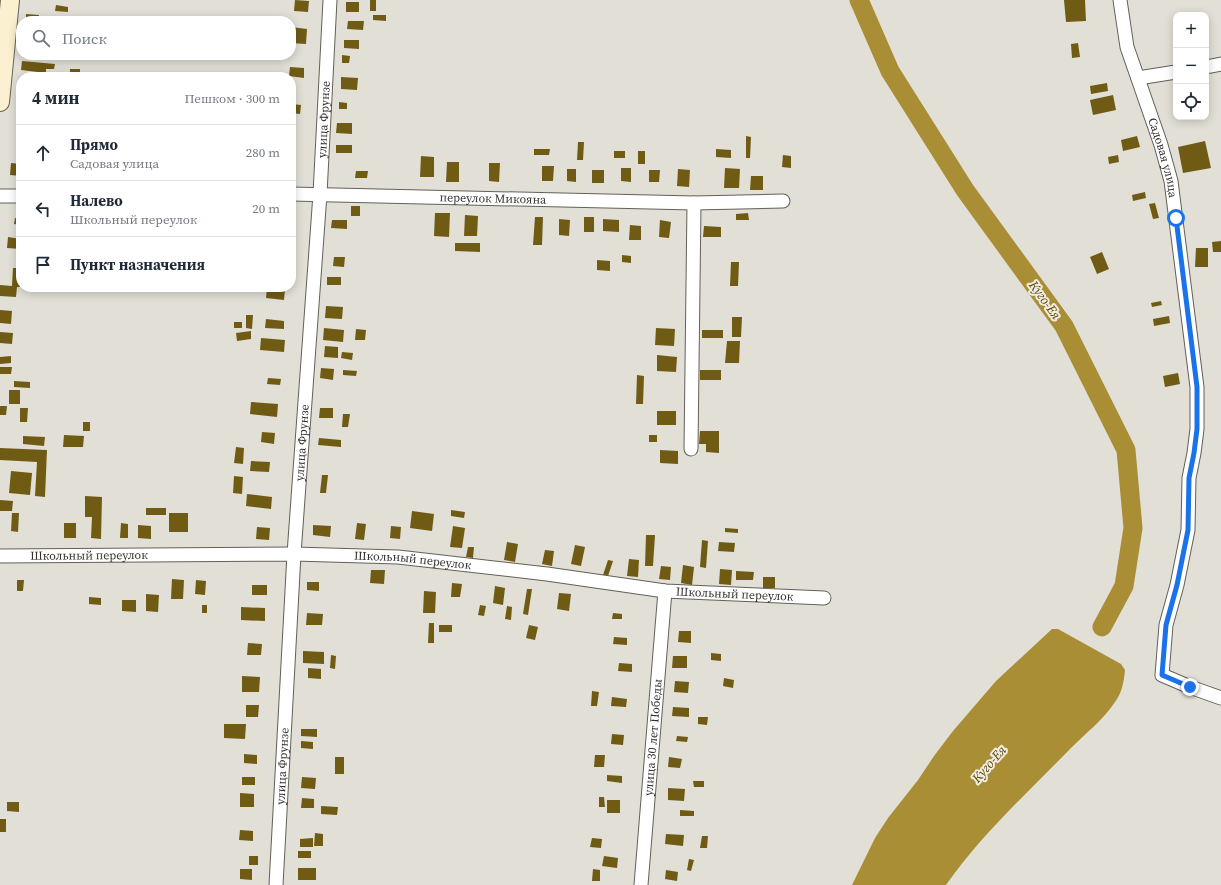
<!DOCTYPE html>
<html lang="ru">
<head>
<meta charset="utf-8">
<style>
	body { margin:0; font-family:"Source Serif 4",serif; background:#f2f2f3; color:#1f2937 }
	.controls { position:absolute; right:12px; top:12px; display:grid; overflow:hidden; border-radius:8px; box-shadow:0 2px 10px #0003 }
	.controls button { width:36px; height:36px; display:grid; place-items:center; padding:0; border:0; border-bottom:1px solid #e0e1e3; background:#fff; color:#1f2937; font:20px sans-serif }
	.stop { position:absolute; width:12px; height:12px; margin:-9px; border:3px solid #1a73e8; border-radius:50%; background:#fff }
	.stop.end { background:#1a73e8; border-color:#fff; box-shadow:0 1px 4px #0008 }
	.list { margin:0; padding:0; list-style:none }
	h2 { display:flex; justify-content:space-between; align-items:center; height:52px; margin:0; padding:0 16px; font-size:17px }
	h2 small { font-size:13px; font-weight:400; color:#747a83 }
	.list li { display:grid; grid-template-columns:26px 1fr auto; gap:12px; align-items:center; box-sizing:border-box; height:56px; padding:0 16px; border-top:1px solid #e0e1e3 }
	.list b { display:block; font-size:15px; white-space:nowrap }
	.list p { margin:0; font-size:13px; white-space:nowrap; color:#747a83 }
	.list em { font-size:13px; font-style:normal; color:#747a83 }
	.icon { flex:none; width:22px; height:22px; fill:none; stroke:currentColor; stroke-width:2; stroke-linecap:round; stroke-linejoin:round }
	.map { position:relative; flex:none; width:1221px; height:885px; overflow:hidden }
	.search { position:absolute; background:#fff; box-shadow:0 2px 10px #0003; left:16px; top:16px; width:280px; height:44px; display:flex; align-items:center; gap:10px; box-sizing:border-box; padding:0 14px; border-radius:16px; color:#747a83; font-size:15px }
	.panel { position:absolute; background:#fff; box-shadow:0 2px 10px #0003; left:16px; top:72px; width:280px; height:220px; border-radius:16px }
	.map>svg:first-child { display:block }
	.water { fill:#aa8e35 }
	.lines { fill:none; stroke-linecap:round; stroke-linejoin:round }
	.river { stroke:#aa8e35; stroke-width:19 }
	.building { fill:#705b15 }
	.street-casing { stroke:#636058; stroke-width:15 }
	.secondary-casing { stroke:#636058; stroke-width:20 }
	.street { stroke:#fff; stroke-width:13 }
	.secondary { stroke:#fbf1d1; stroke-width:18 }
	.route { stroke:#1a73e8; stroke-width:5 }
	.labels { text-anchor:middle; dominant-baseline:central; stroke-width:4; stroke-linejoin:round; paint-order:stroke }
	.street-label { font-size:12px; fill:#33312e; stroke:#f0ece3 }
	.water-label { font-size:13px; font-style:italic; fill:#5b4800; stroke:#f0ece3 }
</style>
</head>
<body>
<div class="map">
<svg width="1221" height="885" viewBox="0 0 1221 885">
	<rect width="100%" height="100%" fill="#e2dfd6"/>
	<path class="water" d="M 1052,629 L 1058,629 L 1121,664 L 1125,670 C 1124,681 1122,693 1115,702 C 1103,720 1086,733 1071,748 C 1028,792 982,834 946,885 L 852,885 L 875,838 L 888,818 L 918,780 L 934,756 L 953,731 L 996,681 Z"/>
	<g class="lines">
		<path class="river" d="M 859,0 L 890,71 L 965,190 L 1064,326 L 1126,450 L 1133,528 L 1124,586 L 1102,627"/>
	</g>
	<g class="building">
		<path d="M 295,0 L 309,1 L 308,12 L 294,11 Z"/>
		<rect x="370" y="0" width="6" height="11"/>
		<path d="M 1064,0 L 1085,0 L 1086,21 L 1066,22 Z"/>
		<rect x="346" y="2" width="13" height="10"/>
		<path d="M 56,5 L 68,7 L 68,12 L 55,11 Z"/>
		<path d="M 26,14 L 39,15 L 38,21 L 26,21 Z"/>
		<path d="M 373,15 L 386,15 L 386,21 L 373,20 Z"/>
		<path d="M 348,21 L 364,21 L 363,30 L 347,29 Z"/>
		<path d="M 291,27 L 307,29 L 306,44 L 291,43 Z"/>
		<path d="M 344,40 L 359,40 L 359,49 L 344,48 Z"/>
		<path d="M 1078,43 L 1080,57 L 1072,58 L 1071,44 Z"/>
		<path d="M 42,55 L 54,56 L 53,59 L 41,58 Z"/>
		<path d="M 342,55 L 350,56 L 349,63 L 342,63 Z"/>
		<path d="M 22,61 L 55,64 L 54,69 L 46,69 L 46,73 L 21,70 Z"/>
		<path d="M 290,67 L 304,68 L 304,78 L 289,76 Z"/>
		<rect x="70" y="69" width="10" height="8"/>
		<path d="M 341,77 L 358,78 L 357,90 L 341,89 Z"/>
		<path d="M 1107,83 L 1108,91 L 1091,94 L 1090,86 Z"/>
		<path d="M 1113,95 L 1116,110 L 1093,115 L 1090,100 Z"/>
		<path d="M 339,102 L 347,103 L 347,109 L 339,109 Z"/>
		<path d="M 291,104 L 301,105 L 300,114 L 291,113 Z"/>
		<path d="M 337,123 L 352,123 L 352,134 L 336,133 Z"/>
		<path d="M 746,136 L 751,137 L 750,158 L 746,158 Z"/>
		<path d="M 1137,136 L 1140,147 L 1123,151 L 1121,140 Z"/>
		<path d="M 1205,141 L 1211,168 L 1183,173 L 1178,147 Z"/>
		<path d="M 578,142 L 584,142 L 583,160 L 577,160 Z"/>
		<rect x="336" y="145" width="16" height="8"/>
		<path d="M 534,149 L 550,149 L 549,155 L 534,155 Z"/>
		<path d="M 716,149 L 731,150 L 731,158 L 716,157 Z"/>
		<rect x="614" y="151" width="11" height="7"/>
		<rect x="638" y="151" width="7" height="13"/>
		<path d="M 783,155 L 791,156 L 791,168 L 782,167 Z"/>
		<path d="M 1118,155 L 1119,162 L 1109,164 L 1108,157 Z"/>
		<path d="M 421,156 L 434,157 L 434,177 L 420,177 Z"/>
		<path d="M 447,162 L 459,162 L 459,182 L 446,182 Z"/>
		<path d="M 11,163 L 21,164 L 21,176 L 10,175 Z"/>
		<path d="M 489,163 L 500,163 L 499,182 L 489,181 Z"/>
		<path d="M 542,166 L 554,166 L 553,181 L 542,181 Z"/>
		<path d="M 621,168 L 631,168 L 631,182 L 621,181 Z"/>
		<path d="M 725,168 L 740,169 L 739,188 L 724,188 Z"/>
		<path d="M 567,169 L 576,169 L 576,182 L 567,181 Z"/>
		<path d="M 678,169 L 690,170 L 689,187 L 677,186 Z"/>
		<rect x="592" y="170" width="12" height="13"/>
		<path d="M 649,170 L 660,170 L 659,182 L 649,182 Z"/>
		<path d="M 356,171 L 368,171 L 367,178 L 355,178 Z"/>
		<path d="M 751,176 L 763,176 L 763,190 L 750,190 Z"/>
		<path d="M 1145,192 L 1146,198 L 1133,201 L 1132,195 Z"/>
		<path d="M 1155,203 L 1159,218 L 1153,219 L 1149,204 Z"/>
		<rect x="351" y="206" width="9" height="10"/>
		<path d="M 435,213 L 450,213 L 449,237 L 434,236 Z"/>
		<path d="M 748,213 L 749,220 L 736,220 L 736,214 Z"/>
		<path d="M 465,215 L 478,216 L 477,236 L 464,236 Z"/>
		<path d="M 535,217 L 543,217 L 542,245 L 533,245 Z"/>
		<rect x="584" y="217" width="10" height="15"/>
		<path d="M 15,218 L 21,219 L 21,225 L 14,224 Z"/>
		<path d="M 559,219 L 570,220 L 569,236 L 559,235 Z"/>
		<path d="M 603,219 L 619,220 L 619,232 L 603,231 Z"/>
		<path d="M 332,220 L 347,220 L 347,229 L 331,228 Z"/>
		<path d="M 660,220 L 671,222 L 669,238 L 659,237 Z"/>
		<path d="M 630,225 L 641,226 L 641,240 L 629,240 Z"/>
		<path d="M 704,226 L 721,227 L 721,237 L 703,237 Z"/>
		<path d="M 8,237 L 21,239 L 21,249 L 7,248 Z"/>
		<path d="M 1221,241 L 1221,252 L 1213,252 L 1212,242 Z"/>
		<path d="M 455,243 L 480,243 L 480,252 L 455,251 Z"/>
		<path d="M 1196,248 L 1208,248 L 1208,267 L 1195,267 Z"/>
		<path d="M 1102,252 L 1109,269 L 1097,274 L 1090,257 Z"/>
		<path d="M 622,255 L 631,256 L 631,263 L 622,262 Z"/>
		<path d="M 334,257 L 345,257 L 344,267 L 333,266 Z"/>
		<path d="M 597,260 L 610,261 L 610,271 L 597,270 Z"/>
		<path d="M 731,262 L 739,262 L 738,286 L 730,286 Z"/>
		<path d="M 13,268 L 21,268 L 21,287 L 17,287 L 16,297 L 0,296 L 0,285 L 12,286 Z"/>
		<rect x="327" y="277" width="14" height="8"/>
		<path d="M 267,288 L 285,289 L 284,300 L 266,298 Z"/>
		<path d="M 1161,301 L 1162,305 L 1152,307 L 1151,303 Z"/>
		<path d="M 326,306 L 343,307 L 342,319 L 325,318 Z"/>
		<path d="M 0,310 L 12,311 L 11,324 L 0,323 Z"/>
		<path d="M 246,315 L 253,315 L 252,329 L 246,328 Z"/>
		<path d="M 1169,316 L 1170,323 L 1154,326 L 1153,319 Z"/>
		<path d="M 732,317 L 742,317 L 741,337 L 732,337 Z"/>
		<path d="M 266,319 L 284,321 L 284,329 L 265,328 Z"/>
		<rect x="234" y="322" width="8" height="6"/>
		<path d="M 324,328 L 344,330 L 343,342 L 323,340 Z"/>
		<path d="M 656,328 L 675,329 L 674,346 L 655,345 Z"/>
		<path d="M 356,329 L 366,330 L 365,340 L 355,340 Z"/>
		<rect x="702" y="330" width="21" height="8"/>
		<path d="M 251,331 L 251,339 L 237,341 L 236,333 Z"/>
		<path d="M 0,332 L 13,333 L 12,344 L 0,343 Z"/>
		<path d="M 261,338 L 285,340 L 284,352 L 260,350 Z"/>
		<path d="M 727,341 L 740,341 L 739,363 L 725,363 Z"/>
		<path d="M 325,346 L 338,347 L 338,358 L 324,357 Z"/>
		<path d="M 342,352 L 353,353 L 352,360 L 341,358 Z"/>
		<path d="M 657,355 L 677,357 L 676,372 L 657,371 Z"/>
		<path d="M 11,356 L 11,363 L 0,364 L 0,357 Z"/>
		<path d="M 0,367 L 12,367 L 11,374 L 0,374 Z"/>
		<path d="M 321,368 L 334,369 L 333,380 L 320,378 Z"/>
		<path d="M 343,370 L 357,371 L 356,376 L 343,375 Z"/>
		<rect x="700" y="370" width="21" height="10"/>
		<path d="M 1178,373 L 1180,384 L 1165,387 L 1163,376 Z"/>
		<path d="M 637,375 L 644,376 L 643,404 L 636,404 Z"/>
		<path d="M 268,378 L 281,379 L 280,385 L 267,384 Z"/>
		<path d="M 14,381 L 30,382 L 30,388 L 14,387 Z"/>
		<rect x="9" y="390" width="11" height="14"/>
		<path d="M 251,402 L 278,404 L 277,417 L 250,414 Z"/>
		<path d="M 0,406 L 7,406 L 6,415 L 0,415 Z"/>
		<path d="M 20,408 L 28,408 L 27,422 L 20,422 Z"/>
		<path d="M 320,408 L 333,408 L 333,418 L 319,418 Z"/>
		<rect x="657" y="411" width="19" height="14"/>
		<path d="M 343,414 L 350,414 L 348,427 L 342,427 Z"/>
		<rect x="83" y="422" width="7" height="9"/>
		<path d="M 700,431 L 719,431 L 719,453 L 706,452 L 706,444 L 699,444 Z"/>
		<path d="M 262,432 L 275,433 L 274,444 L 261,442 Z"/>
		<path d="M 64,435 L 84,436 L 83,447 L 63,447 Z"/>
		<rect x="649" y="435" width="8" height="7"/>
		<path d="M 23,436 L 45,437 L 44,446 L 23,444 Z"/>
		<path d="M 319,438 L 341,440 L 341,447 L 318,445 Z"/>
		<path d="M 236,447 L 244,448 L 243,464 L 234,463 Z"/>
		<path d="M 0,448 L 47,450 L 45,497 L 35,496 L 37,462 L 0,460 Z"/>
		<path d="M 660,450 L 678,451 L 678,464 L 660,463 Z"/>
		<path d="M 251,461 L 270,462 L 269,472 L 250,471 Z"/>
		<path d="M 11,471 L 32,473 L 30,495 L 9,493 Z"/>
		<path d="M 322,475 L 328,475 L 326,493 L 320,493 Z"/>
		<path d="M 234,476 L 243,477 L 242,494 L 233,493 Z"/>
		<path d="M 247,494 L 272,497 L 271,509 L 246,506 Z"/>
		<path d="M 85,496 L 102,497 L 101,539 L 91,538 L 92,517 L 85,517 Z"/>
		<path d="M 0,500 L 13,501 L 12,511 L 0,511 Z"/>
		<rect x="146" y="508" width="20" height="7"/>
		<path d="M 451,510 L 465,512 L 464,518 L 451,516 Z"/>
		<path d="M 412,511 L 434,514 L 432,531 L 410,528 Z"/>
		<path d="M 12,513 L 19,513 L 18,532 L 11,531 Z"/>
		<rect x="169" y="513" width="19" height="19"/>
		<rect x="64" y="523" width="12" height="15"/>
		<path d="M 121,523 L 128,524 L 128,538 L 120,538 Z"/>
		<path d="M 357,523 L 366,524 L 364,540 L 355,539 Z"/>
		<path d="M 138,525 L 151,526 L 151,539 L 138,538 Z"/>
		<path d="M 313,525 L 331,526 L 330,537 L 313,535 Z"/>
		<path d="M 391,526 L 401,527 L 400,539 L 390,538 Z"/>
		<path d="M 453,526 L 465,528 L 462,548 L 450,547 Z"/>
		<path d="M 257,527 L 270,528 L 269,540 L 256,539 Z"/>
		<path d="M 725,528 L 738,529 L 738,533 L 725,532 Z"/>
		<path d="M 646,535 L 655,535 L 653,566 L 645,566 Z"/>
		<path d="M 702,540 L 708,541 L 706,568 L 700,567 Z"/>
		<path d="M 507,542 L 518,544 L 515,562 L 504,560 Z"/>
		<path d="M 719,542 L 735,543 L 734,552 L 718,551 Z"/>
		<path d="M 575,545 L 585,547 L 581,566 L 571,564 Z"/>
		<path d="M 468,547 L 474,547 L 473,558 L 466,557 Z"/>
		<path d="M 545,550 L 554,551 L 552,566 L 542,564 Z"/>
		<path d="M 629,559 L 639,560 L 638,577 L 627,576 Z"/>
		<path d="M 608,560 L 613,561 L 608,576 L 603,575 Z"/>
		<path d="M 683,565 L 694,567 L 692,585 L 681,583 Z"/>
		<path d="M 661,566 L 671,567 L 670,580 L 659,579 Z"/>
		<path d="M 720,569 L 732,570 L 731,585 L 719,584 Z"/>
		<path d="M 371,570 L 385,570 L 384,584 L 370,583 Z"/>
		<path d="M 736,571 L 754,572 L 753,580 L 736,580 Z"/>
		<rect x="763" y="577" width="12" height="11"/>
		<path d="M 172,579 L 184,580 L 183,599 L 171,599 Z"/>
		<path d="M 17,580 L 24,580 L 23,591 L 17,591 Z"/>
		<path d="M 196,580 L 206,581 L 205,595 L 195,594 Z"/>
		<path d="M 307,582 L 319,582 L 319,591 L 307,590 Z"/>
		<path d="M 452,583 L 462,584 L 460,597 L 451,597 Z"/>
		<rect x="252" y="585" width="15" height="10"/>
		<path d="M 495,586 L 505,588 L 503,605 L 493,603 Z"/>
		<path d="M 527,589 L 532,589 L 528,615 L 523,614 Z"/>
		<path d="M 424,591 L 436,592 L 435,613 L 423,613 Z"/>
		<path d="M 559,593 L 571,594 L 569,611 L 557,609 Z"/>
		<path d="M 146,594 L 159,595 L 158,612 L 146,611 Z"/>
		<path d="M 89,597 L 101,598 L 101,605 L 89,604 Z"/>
		<path d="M 122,600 L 136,600 L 136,612 L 122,611 Z"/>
		<rect x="202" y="605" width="5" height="8"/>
		<path d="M 480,605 L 486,606 L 484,616 L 478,615 Z"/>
		<path d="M 507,606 L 512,607 L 511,620 L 505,619 Z"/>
		<path d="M 241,607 L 265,608 L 265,621 L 241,620 Z"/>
		<path d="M 307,613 L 323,614 L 322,625 L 306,625 Z"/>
		<path d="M 613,613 L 622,614 L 622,619 L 612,619 Z"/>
		<path d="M 429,623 L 434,623 L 434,643 L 428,643 Z"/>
		<rect x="439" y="625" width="13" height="7"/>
		<path d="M 529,625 L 538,627 L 535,640 L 526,638 Z"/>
		<path d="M 679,631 L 691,631 L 691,643 L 678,642 Z"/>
		<path d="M 614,637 L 627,638 L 627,645 L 613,644 Z"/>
		<path d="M 248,643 L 262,644 L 261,655 L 247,655 Z"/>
		<path d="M 303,651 L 324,652 L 324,664 L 303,663 Z"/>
		<path d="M 711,653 L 721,654 L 721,661 L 711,660 Z"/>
		<path d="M 331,655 L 336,656 L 335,669 L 330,668 Z"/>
		<path d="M 673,656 L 687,656 L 687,668 L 672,668 Z"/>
		<path d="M 619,663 L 632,664 L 632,672 L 618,671 Z"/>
		<path d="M 308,668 L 321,669 L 321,679 L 308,678 Z"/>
		<path d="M 242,676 L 260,677 L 259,692 L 242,692 Z"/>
		<path d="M 724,678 L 734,680 L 733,688 L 723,686 Z"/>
		<path d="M 675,681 L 689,682 L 688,693 L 674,692 Z"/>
		<path d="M 592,691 L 599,692 L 597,706 L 591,706 Z"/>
		<path d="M 612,697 L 627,699 L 626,707 L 611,706 Z"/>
		<path d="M 246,705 L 259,705 L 258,717 L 246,717 Z"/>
		<path d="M 673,707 L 689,708 L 689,717 L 672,716 Z"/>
		<path d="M 698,717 L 708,717 L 707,725 L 698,724 Z"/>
		<path d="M 224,724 L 246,724 L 245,739 L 224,738 Z"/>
		<path d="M 301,729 L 317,729 L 317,737 L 301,736 Z"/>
		<path d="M 612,734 L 624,735 L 623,745 L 611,744 Z"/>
		<path d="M 677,736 L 688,737 L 687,742 L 676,741 Z"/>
		<path d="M 301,741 L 313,742 L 313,749 L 301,748 Z"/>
		<path d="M 244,754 L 257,755 L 257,764 L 244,763 Z"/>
		<path d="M 595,755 L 605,755 L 604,767 L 594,767 Z"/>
		<rect x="335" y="757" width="9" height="17"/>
		<path d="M 669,757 L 682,759 L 680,768 L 668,767 Z"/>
		<path d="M 607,775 L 622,776 L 622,783 L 607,781 Z"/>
		<rect x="242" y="777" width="13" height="8"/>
		<path d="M 302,777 L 316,778 L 315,789 L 301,788 Z"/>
		<path d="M 693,781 L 704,781 L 704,787 L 694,787 Z"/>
		<path d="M 668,788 L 685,789 L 684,801 L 668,800 Z"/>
		<path d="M 240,793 L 254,794 L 254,807 L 240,807 Z"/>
		<path d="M 599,797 L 604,797 L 605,807 L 599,807 Z"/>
		<path d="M 302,798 L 314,799 L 314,808 L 301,808 Z"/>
		<rect x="607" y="800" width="13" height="13"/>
		<path d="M 7,802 L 19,802 L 19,812 L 7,811 Z"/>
		<path d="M 321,806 L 338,807 L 337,815 L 321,814 Z"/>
		<path d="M 680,810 L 694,811 L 694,816 L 680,816 Z"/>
		<rect x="0" y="819" width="6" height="13"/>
		<path d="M 240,830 L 253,831 L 253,841 L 239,840 Z"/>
		<path d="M 315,833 L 323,834 L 323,846 L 314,846 Z"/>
		<path d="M 666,834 L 684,835 L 683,846 L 665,844 Z"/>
		<path d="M 702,836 L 708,836 L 707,848 L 700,848 Z"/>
		<path d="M 313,838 L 313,847 L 300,847 L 300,839 Z"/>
		<path d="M 592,838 L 602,839 L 601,848 L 590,847 Z"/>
		<rect x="298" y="851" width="13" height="7"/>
		<rect x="249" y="856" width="9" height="9"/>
		<path d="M 604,856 L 618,858 L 617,868 L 602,866 Z"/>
		<path d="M 689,859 L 694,860 L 691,871 L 687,870 Z"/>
		<rect x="298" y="868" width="18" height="12"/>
		<path d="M 240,869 L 252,869 L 252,880 L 240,879 Z"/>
		<path d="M 593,869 L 600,870 L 600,881 L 592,881 Z"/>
		<path d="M 666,870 L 678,872 L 677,881 L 665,879 Z"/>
	</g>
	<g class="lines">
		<defs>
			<g id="street">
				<path id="s1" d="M 1120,0 L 1127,47 L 1161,145 L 1171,181 L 1197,387 L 1197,429 L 1194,453 L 1189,478 L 1188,530 L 1177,585 L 1166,625 L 1162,675 L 1190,687 L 1221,698"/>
				<path d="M 1206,67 L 1221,64"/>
				<path d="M 1138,78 L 1176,72"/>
				<path id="s2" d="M 291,194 L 694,203 L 783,201"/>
				<path d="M 0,196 L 21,196"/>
				<path d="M 691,449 L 694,203"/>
				<path id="s3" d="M 0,556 L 294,554 L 398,557 L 547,574 L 665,591 L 824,598"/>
				<path id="s4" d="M 276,885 L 294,554 L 320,194 L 330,0"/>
				<path id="s5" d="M 641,885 L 665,591"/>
			</g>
			<path id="secondary" d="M 0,102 L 10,0"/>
		</defs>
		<use href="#street" class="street-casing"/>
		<use href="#secondary" class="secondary-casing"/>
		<use href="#street" class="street"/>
		<use href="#secondary" class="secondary"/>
	</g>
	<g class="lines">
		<path class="route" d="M 1176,218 L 1197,387 L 1197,429 L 1194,453 L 1189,478 L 1188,530 L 1177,585 L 1166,625 L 1162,675 L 1190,687"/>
	</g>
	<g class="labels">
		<g class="street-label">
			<text stroke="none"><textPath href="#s4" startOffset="767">улица Фрунзе</textPath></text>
			<text stroke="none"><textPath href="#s1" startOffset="164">Садовая улица</textPath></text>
			<text stroke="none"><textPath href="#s2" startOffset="202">переулок Микояна</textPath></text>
			<text stroke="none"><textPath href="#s4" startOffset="443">улица Фрунзе</textPath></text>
			<text stroke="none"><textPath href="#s3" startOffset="89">Школьный переулок</textPath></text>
			<text stroke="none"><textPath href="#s3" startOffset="413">Школьный переулок</textPath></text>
			<text stroke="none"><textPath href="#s3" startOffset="737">Школьный переулок</textPath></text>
			<text stroke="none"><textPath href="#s5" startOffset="148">улица 30 лет Победы</textPath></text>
			<text stroke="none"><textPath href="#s4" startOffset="119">улица Фрунзе</textPath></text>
		</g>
		<g class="water-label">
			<text transform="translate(1045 300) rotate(54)">Куго-Ея</text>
			<text transform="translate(989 764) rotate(-49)">Куго-Ея</text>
		</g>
	</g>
</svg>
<div class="controls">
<button>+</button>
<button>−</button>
<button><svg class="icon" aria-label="locate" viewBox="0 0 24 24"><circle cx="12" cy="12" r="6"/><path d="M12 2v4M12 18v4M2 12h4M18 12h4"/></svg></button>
</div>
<div class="stop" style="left:1176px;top:218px"></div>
<div class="stop end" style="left:1190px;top:687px"></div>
<div class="search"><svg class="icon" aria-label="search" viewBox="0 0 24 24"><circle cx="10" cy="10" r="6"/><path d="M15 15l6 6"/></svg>Поиск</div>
<section class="panel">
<h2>4 мин<small>Пешком · 300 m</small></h2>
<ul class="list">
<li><svg class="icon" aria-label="ahead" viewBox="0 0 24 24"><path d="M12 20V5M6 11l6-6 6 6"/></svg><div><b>Прямо</b><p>Садовая улица</p></div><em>280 m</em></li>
<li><svg class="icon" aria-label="left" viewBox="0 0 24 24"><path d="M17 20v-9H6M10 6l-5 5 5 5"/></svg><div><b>Налево</b><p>Школьный переулок</p></div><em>20 m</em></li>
<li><svg class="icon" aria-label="arrive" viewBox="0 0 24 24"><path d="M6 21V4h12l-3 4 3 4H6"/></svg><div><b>Пункт назначения</b></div></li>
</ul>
</section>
</div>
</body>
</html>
